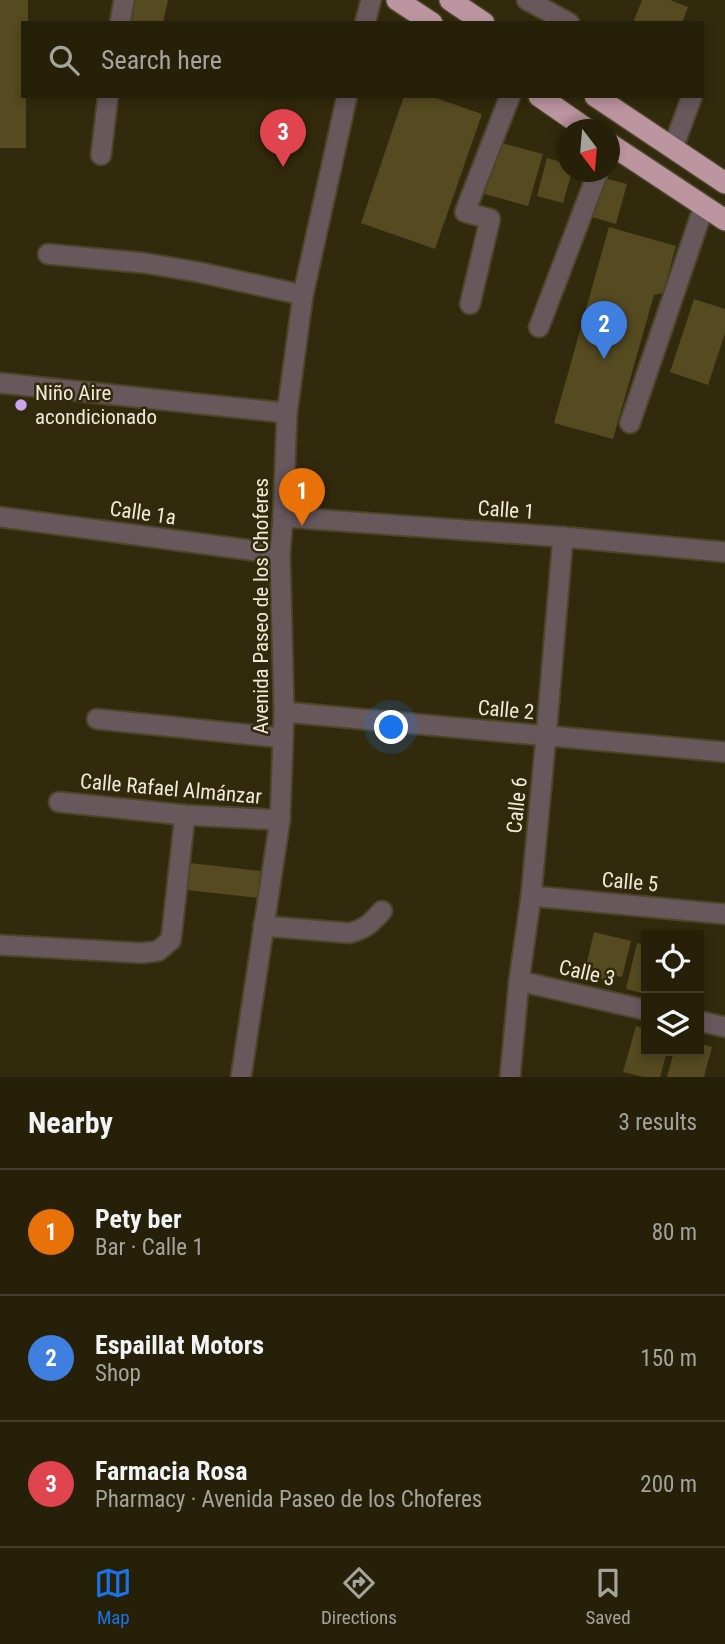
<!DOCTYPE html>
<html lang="en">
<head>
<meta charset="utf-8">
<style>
	body { margin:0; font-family:"Roboto Condensed",sans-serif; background:#322d17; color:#f1f3f6 }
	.controls { position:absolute; right:21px; bottom:21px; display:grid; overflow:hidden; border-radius:0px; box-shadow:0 4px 10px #0003 }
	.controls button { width:63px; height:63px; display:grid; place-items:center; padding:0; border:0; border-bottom:2px solid #423e2a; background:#262009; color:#f1f3f6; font:35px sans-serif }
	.compass { position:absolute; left:557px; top:119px; width:63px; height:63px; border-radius:50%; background:#262009; box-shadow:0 4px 10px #0003; rotate:164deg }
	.you { position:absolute; left:392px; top:728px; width:24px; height:24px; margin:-18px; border:5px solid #fff; border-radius:50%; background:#1a73e8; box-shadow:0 0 0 10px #1a73e833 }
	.badge { display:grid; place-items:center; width:46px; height:46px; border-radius:50%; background:#1a73e8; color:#fff; font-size:23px; font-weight:700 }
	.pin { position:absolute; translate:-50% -58px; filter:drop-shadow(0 2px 4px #0008) }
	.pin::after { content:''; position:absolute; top:37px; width:24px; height:21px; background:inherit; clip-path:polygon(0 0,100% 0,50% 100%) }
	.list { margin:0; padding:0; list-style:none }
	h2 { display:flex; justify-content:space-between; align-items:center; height:91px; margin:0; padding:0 28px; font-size:30px }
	h2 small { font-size:23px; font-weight:400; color:#a4a39c }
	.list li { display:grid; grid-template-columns:46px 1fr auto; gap:21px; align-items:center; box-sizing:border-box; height:126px; padding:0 28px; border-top:2px solid #423e2a }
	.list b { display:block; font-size:26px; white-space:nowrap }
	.list p { margin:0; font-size:23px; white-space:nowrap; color:#a4a39c }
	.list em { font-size:23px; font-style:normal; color:#a4a39c }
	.icon { flex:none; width:38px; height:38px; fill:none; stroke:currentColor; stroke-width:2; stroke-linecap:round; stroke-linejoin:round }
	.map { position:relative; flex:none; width:725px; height:1077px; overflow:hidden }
	.search { position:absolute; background:#262009; box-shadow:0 4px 10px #0003; left:21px; right:21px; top:21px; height:77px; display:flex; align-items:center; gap:18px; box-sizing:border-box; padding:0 24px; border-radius:0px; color:#a4a39c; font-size:26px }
	.sheet { height:469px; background:#262009 }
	nav { display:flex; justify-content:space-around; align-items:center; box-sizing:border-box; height:98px; border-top:2px solid #423e2a; background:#262009; font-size:19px; color:#a4a39c }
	nav a { display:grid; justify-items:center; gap:4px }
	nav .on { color:#1a73e8 }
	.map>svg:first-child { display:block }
	.building { fill:#554a20 }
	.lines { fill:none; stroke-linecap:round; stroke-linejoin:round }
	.minor-casing { stroke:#4c4529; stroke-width:23 }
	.highway-casing { stroke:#4c4529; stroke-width:24 }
	.minor { stroke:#67585c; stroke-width:19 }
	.highway { stroke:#bb959f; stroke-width:21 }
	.poi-dot { fill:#c8a6ef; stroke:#322a0c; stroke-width:2.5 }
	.labels { text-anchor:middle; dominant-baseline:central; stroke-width:5; stroke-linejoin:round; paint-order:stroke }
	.poi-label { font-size:21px; fill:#efead9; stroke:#322a0c; text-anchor:start }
	.street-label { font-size:21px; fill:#efead9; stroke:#322a0c }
</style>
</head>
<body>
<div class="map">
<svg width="725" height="1077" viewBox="0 0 725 1077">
	<rect width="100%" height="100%" fill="#322a0c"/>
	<g class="building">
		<path d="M 0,0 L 28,0 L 28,23 L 23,23 L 23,96 L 26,96 L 26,148 L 0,148 Z"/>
		<path d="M 132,0 L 168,0 L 163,23 L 127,23 Z"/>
		<path d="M 642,0 L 670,0 L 688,7 L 682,23 L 633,23 Z"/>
		<path d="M 404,96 L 430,96 L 482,114 L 435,249 L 361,223 Z"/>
		<path d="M 498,142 L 543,154 L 528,206 L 484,194 Z"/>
		<path d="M 547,158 L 568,164 L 568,172 L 572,172 L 563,203 L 537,196 Z"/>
		<path d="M 596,176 L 627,184 L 616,224 L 585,215 Z"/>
		<path d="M 609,227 L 676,246 L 663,293 L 654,295 L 613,439 L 554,423 Z"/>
		<path d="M 694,299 L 725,309 L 725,333 L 708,385 L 670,372 Z"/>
		<path d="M 190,863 L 261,871 L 258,898 L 187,890 Z"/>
		<path d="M 594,932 L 631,941 L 622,977 L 612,975 L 611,981 L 584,975 Z"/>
		<path d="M 637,943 L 646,945 L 646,994 L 626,989 Z"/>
		<path d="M 636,1026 L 646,1029 L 646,1051 L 667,1051 L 660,1077 L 644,1077 L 623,1072 Z"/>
		<path d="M 699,1043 L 712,1047 L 704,1077 L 667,1077 L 674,1051 L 699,1051 Z"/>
	</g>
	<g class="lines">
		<defs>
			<g id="minor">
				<path d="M 527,0 L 569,23"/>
				<path d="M 120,23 L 124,0"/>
				<path d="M 365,23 L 371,0"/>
				<path d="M 673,148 L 692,96"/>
				<path d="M 101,155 L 108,96"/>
				<path d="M 48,254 L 144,263 L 198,272 L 303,295"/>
				<path d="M 470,304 L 490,219 L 465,212 L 510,96"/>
				<path d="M 539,327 L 598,172"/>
				<path d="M 0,383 L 287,413"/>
				<path d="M 630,423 L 704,206"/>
				<path d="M 0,517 L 280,554"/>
				<path d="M 283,517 L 563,537 L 725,552"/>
				<path d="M 284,712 L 725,752"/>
				<path d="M 97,719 L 283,738"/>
				<path d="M 59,802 L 185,815 L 280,820"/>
				<path d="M 531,896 L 725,914"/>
				<path d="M 263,926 L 349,933 C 366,929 371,923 382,911"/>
				<path d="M 0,945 L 142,953 L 158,951 L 171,940 L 185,815"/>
				<path d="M 519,981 L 646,1010"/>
				<path d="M 699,1021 L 725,1027"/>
				<path d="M 241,1077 L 280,820 L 284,712 L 280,554 L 283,517 L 287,413 L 303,295 L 347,96"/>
				<path d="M 510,1077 L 519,981 L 531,896 L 546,737 L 563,537"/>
			</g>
			<g id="highway">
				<path d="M 397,0 L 432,23"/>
				<path d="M 450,0 L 484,23"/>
				<path d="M 539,96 L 588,130"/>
				<path d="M 595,96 L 725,183"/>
				<path d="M 610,144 L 725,220"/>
			</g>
		</defs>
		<use href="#minor" class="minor-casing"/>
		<use href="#highway" class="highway-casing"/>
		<use href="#minor" class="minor"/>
		<use href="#highway" class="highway"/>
	</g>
	<circle class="poi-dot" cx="21" cy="405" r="7"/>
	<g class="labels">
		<g class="poi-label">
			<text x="35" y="393">Niño Aire<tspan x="35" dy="24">acondicionado</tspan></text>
		</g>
		<g class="street-label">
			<text transform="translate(506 510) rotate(4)">Calle 1</text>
			<text transform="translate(143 513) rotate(8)">Calle 1a</text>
			<text transform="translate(261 606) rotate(-90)">Avenida Paseo de los Choferes</text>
			<text transform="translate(506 710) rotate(5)">Calle 2</text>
			<text transform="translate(171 789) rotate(5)">Calle Rafael Almánzar</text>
			<text transform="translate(517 805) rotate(-84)">Calle 6</text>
			<text transform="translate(630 882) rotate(5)">Calle 5</text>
			<text transform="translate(587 973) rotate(13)">Calle 3</text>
		</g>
	</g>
</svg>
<div class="controls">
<button><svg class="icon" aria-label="locate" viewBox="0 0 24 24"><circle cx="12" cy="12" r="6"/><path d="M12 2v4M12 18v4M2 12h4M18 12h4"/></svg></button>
<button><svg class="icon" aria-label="layers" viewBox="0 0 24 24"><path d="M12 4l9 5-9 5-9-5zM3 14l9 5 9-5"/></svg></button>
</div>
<svg class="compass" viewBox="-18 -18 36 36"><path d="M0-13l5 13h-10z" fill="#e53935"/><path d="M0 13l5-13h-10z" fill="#a4a39c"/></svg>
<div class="you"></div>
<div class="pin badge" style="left:302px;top:526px;background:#e8710a">1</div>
<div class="pin badge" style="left:604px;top:359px;background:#3f7fe0">2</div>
<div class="pin badge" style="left:283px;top:167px;background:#e0444e">3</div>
<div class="search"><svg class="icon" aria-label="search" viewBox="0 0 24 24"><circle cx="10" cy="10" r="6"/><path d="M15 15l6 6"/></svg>Search here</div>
</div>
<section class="sheet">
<h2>Nearby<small>3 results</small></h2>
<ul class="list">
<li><span class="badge" style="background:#e8710a">1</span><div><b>Pety ber</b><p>Bar · Calle 1</p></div><em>80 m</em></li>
<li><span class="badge" style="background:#3f7fe0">2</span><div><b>Espaillat Motors</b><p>Shop</p></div><em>150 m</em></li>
<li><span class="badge" style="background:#e0444e">3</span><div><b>Farmacia Rosa</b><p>Pharmacy · Avenida Paseo de los Choferes</p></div><em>200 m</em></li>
</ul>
</section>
<nav>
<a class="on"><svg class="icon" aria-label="map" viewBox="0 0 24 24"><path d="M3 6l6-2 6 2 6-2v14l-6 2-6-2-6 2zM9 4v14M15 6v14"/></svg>Map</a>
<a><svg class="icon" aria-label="directions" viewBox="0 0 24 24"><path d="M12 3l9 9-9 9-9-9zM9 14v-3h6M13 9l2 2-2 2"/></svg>Directions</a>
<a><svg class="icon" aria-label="saved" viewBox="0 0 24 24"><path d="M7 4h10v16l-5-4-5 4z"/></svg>Saved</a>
</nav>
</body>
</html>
